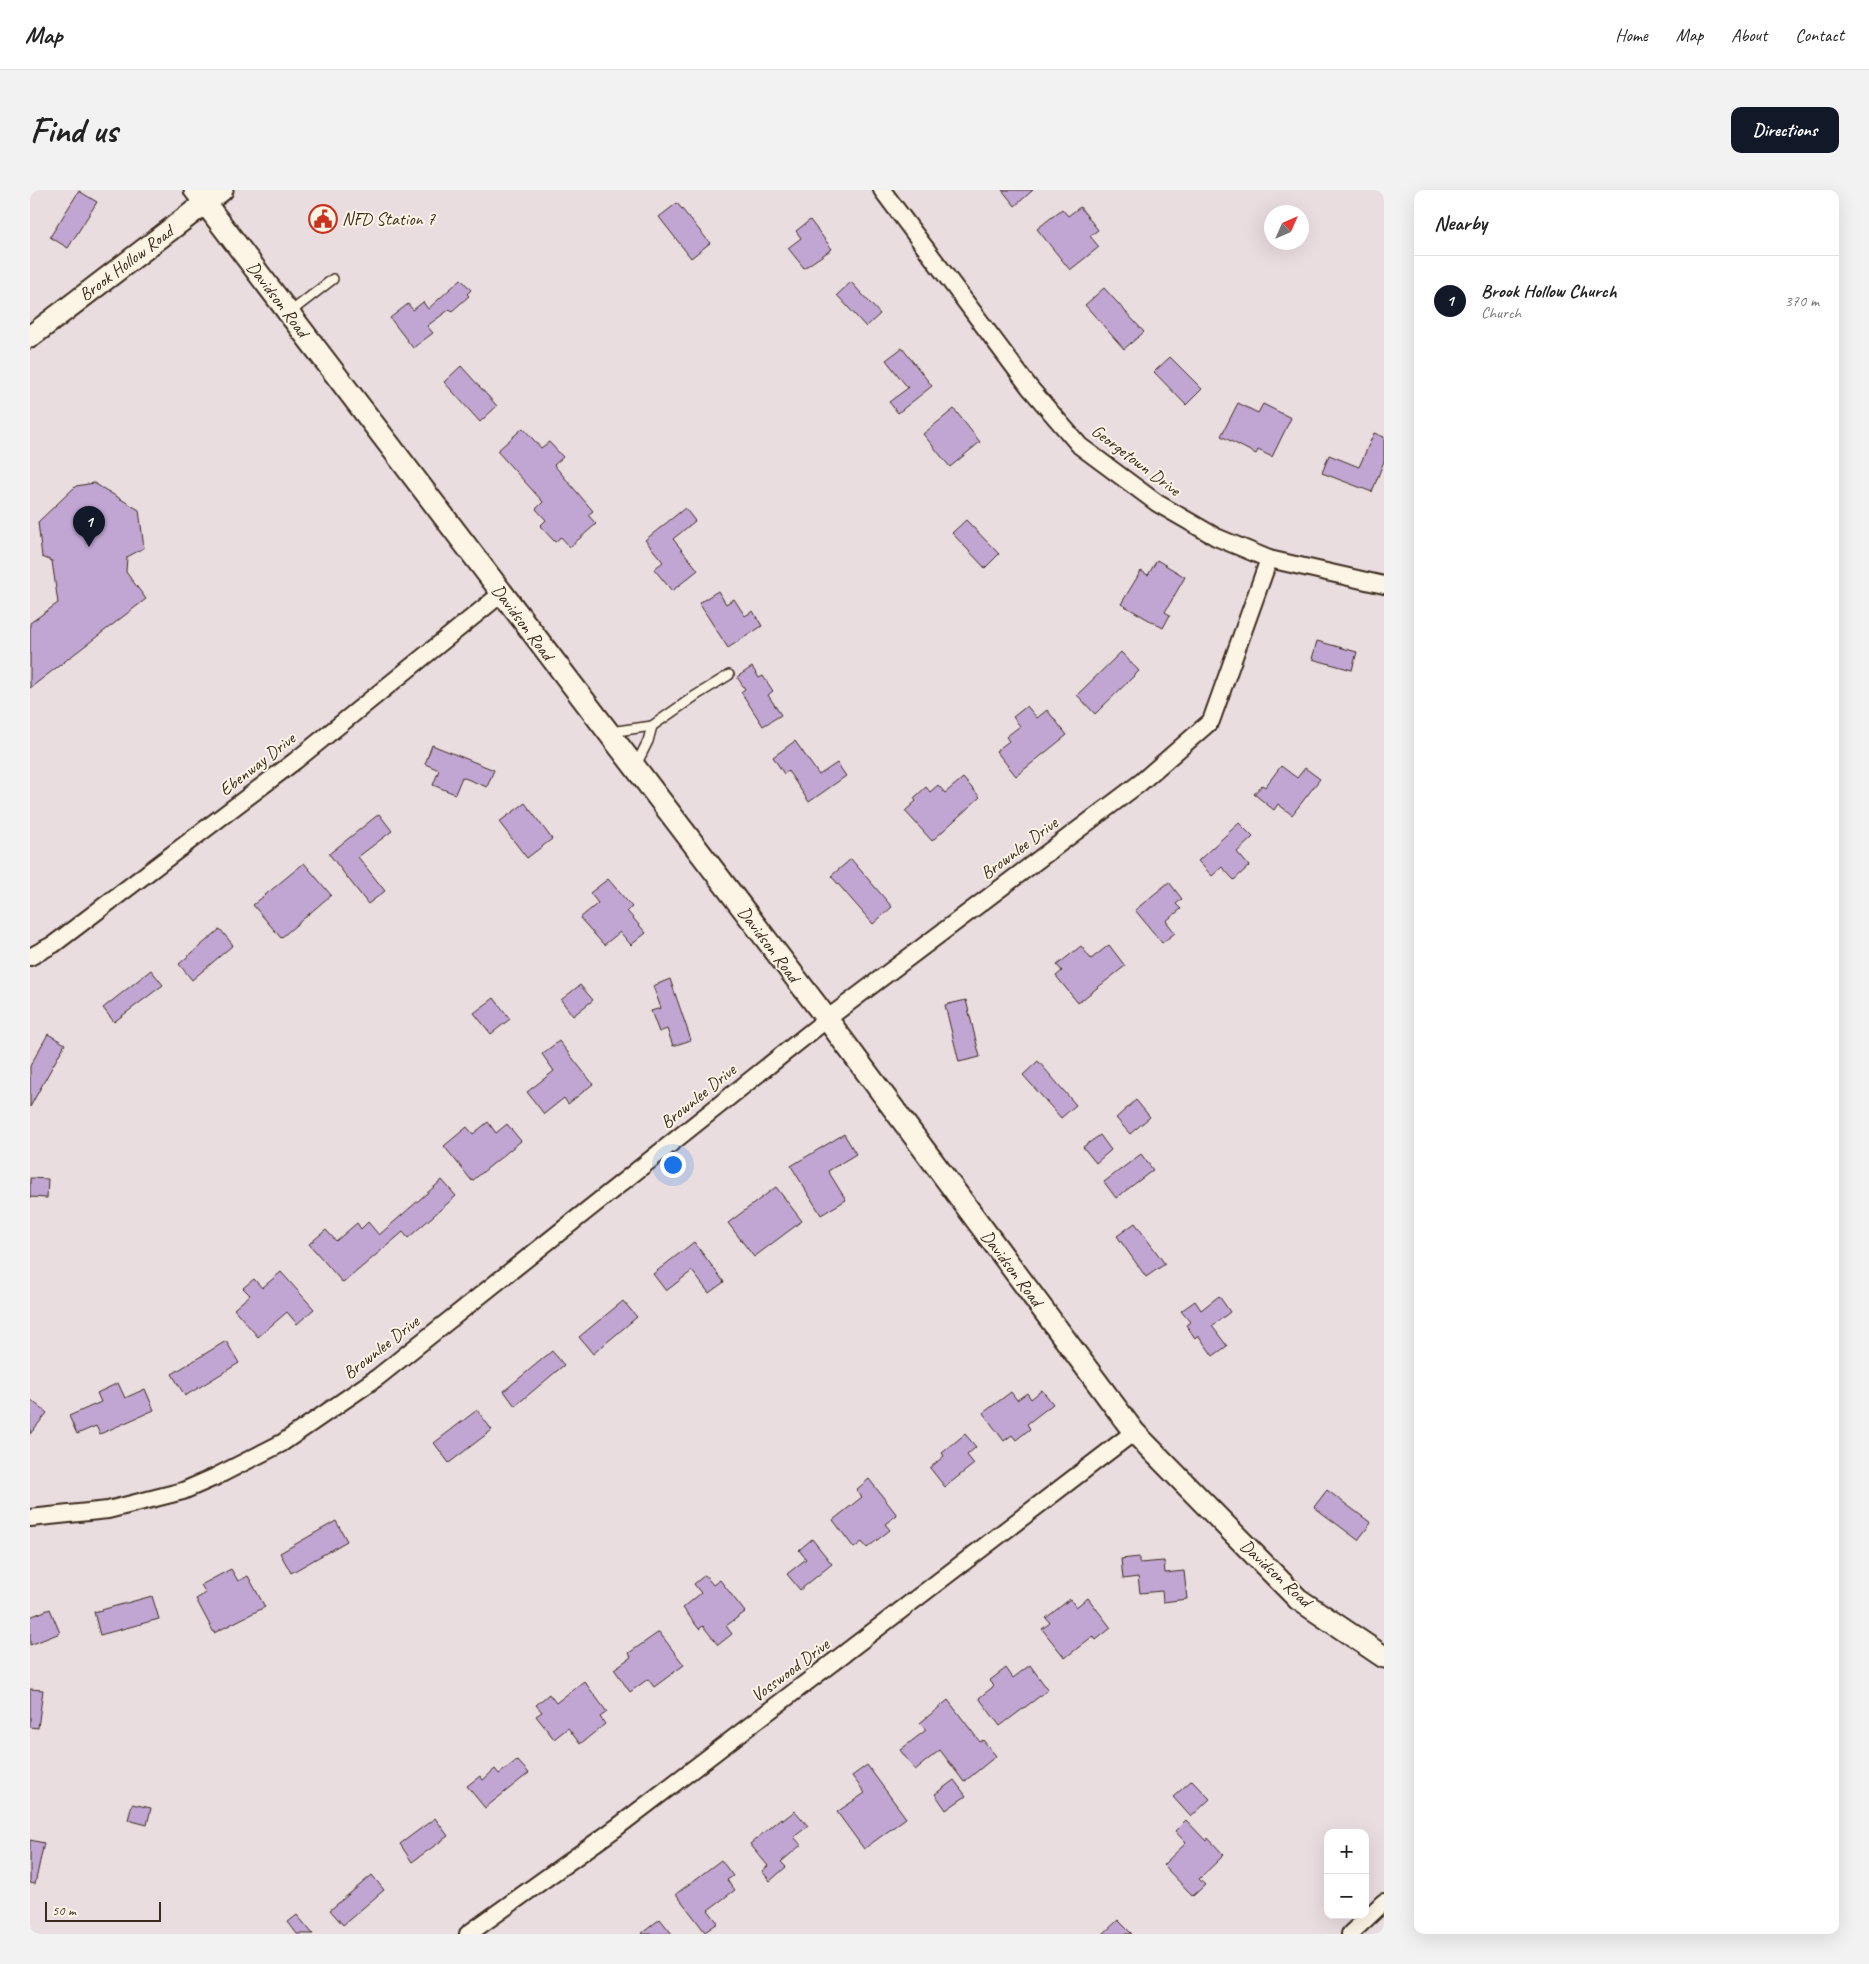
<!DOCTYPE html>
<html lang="en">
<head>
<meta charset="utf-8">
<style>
	body { margin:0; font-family:Caveat,sans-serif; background:#f2f2f2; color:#222 }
	.controls { position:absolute; right:15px; bottom:15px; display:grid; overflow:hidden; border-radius:10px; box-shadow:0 5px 20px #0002 }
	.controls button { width:45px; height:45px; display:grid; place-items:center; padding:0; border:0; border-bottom:1px solid #e0e0e0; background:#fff; color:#222; font:25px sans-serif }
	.compass { position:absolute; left:1234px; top:15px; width:45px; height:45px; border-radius:50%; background:#fff; box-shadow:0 5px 20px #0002; rotate:45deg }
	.scale { position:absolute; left:15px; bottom:12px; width:116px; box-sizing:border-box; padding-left:5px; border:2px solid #3b2a1e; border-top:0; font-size:14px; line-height:18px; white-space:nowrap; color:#3b2a1e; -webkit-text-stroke:4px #fcf5e5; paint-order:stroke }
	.you { position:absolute; left:642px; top:974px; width:18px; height:18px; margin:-12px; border:4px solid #fff; border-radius:50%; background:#1a73e8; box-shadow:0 0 0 8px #1a73e833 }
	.badge { display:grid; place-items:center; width:32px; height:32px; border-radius:50%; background:#111827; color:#fff; font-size:16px; font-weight:700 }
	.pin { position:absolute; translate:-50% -41px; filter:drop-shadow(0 1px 2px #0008) }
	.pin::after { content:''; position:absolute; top:26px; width:18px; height:15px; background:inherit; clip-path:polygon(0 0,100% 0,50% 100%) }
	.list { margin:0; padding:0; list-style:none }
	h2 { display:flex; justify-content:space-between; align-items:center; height:65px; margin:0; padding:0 20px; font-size:21px }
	h2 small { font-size:16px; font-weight:400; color:#767676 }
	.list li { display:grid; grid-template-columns:32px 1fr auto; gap:15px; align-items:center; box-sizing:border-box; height:90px; padding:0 20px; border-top:1px solid #e0e0e0 }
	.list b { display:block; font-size:19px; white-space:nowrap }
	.list p { margin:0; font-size:16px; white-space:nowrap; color:#767676 }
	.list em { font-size:16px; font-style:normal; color:#767676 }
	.map { position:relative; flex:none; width:1354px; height:1744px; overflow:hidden; border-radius:10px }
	header { display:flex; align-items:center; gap:30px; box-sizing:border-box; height:70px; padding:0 25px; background:#fff; border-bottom:1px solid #e0e0e0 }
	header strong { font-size:24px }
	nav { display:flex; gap:28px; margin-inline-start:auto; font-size:18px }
	.intro { display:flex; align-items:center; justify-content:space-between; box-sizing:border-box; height:120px; padding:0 30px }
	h1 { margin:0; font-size:35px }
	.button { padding:12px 22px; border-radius:10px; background:#111827; color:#fff; font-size:18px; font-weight:700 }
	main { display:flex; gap:30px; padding:0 30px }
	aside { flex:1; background:#fff; border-radius:10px; box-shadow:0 5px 20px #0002 }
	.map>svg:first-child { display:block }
	.building { fill:#c1a6d3; stroke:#3b2a1e }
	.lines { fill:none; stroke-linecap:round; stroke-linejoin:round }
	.service-casing { stroke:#3b2a1e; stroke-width:12 }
	.minor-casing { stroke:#3b2a1e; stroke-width:20 }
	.tertiary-casing { stroke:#3b2a1e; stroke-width:25 }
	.service { stroke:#fcf5e5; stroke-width:9 }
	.minor { stroke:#fcf5e5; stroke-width:16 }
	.tertiary { stroke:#fcf5e5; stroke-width:21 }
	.labels { text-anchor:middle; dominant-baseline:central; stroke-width:4; stroke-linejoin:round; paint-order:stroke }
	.poi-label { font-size:18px; fill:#3b2a1e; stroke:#fcf5e5; text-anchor:start }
	.street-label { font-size:18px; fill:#3b2a1e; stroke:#fcf5e5 }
</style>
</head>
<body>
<header>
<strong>Map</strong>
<nav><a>Home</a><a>Map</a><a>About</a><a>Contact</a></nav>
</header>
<div class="intro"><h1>Find us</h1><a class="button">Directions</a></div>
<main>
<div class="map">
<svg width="1354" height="1744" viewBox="0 0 1354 1744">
	<rect width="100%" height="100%" fill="#eadde0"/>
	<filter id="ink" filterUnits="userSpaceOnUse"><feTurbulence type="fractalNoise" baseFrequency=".02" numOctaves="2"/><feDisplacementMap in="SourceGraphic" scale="10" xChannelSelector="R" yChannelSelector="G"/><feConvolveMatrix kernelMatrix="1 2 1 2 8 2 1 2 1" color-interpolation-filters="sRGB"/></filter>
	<g filter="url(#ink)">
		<g class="building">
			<path d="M 972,0 L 1003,0 L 985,16 Z"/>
			<path d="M 49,1 L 67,12 L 38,58 L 20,47 Z"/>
			<path d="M 647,13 L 680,53 L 661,68 L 629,27 Z"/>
			<path d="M 1050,17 L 1068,40 L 1060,46 L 1069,57 L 1040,80 L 1007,39 L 1032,19 L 1038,26 Z"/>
			<path d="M 780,30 L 802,59 L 774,78 L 758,58 L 771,48 L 766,41 Z"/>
			<path d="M 431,89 L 441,100 L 437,104 L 439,106 L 422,121 L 420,119 L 397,136 L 403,143 L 383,158 L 360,128 L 378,114 L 383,120 L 393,112 L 398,119 Z"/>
			<path d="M 821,92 L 850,124 L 836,137 L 807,105 Z"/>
			<path d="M 1074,98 L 1114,142 L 1094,159 L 1055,115 Z"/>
			<path d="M 872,158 L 902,196 L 868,223 L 859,212 L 878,198 L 856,170 Z"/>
			<path d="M 1140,167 L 1172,199 L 1156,215 L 1124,182 Z"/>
			<path d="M 431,176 L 467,216 L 450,232 L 414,192 Z"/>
			<path d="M 1208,213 L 1228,223 L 1233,214 L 1261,228 L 1242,267 L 1228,260 L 1226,264 L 1191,246 Z"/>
			<path d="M 924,219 L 950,252 L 920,277 L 893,244 Z"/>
			<path d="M 493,238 L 511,258 L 519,252 L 533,267 L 524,275 L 563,321 L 558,325 L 566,334 L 540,357 L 531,347 L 525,352 L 510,336 L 516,330 L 506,319 L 513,312 L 467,261 Z"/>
			<path d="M 1344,243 L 1354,247 L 1354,271 L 1342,302 L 1292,283 L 1299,265 L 1329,277 Z"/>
			<path d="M 64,293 L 109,320 L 114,358 L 97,367 L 96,382 L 116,409 L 0,498 L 0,433 L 28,413 L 22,371 L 12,367 L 8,332 L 46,296 Z"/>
			<path d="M 655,318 L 665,331 L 643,349 L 668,380 L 642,401 L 624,379 L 633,372 L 615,350 Z"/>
			<path d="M 936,330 L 969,364 L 955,378 L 922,343 Z"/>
			<path d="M 1127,370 L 1155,387 L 1135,422 L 1140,425 L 1133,438 L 1091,414 L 1111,381 L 1118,385 Z"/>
			<path d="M 688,401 L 696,414 L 704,409 L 715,426 L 723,421 L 732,436 L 698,458 L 669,413 Z"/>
			<path d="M 1287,451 L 1327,462 L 1322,480 L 1282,469 Z"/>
			<path d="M 1091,462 L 1109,481 L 1065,524 L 1047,505 Z"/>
			<path d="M 722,477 L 729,488 L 733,486 L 743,501 L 738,505 L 751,525 L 733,536 L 711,502 L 715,499 L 707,487 Z"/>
			<path d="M 997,516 L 1007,528 L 1017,520 L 1037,545 L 986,586 L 966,561 L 979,551 L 976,547 L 990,536 L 983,527 Z"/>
			<path d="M 765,551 L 789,585 L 807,573 L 816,586 L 779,612 L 758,581 L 754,584 L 743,567 Z"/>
			<path d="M 402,555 L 464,580 L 457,597 L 432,587 L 425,604 L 403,595 L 409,580 L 395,574 Z"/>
			<path d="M 1251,576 L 1267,588 L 1275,578 L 1290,589 L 1262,625 L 1248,614 L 1244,620 L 1224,604 L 1232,595 L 1235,597 Z"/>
			<path d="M 933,588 L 950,607 L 902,651 L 875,621 L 886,611 L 884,608 L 896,597 L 900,602 L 908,595 L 915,603 Z"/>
			<path d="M 495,613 L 522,649 L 497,668 L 469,632 Z"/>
			<path d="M 349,624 L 362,641 L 328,667 L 355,701 L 338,714 L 299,664 Z"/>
			<path d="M 1209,633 L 1223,647 L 1207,662 L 1219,676 L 1204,690 L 1192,677 L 1182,686 L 1168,671 Z"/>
			<path d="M 821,669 L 862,717 L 843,734 L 801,686 Z"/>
			<path d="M 274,673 L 301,705 L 251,748 L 223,715 Z"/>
			<path d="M 578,689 L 602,717 L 597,721 L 616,743 L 601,755 L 590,742 L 574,755 L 550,728 L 568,713 L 560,703 Z"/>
			<path d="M 1139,692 L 1152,709 L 1146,714 L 1151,719 L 1136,731 L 1145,743 L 1132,753 L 1105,720 Z"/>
			<path d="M 190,739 L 203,755 L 162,790 L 149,774 Z"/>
			<path d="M 1079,755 L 1095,776 L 1048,813 L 1026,786 L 1032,781 L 1027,775 L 1051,756 L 1061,769 Z"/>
			<path d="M 121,780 L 133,795 L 84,832 L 73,818 Z"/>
			<path d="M 640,789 L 661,850 L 643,856 L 637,839 L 629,842 L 621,821 L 631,818 L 623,796 Z"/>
			<path d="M 550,795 L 563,810 L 543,826 L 531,810 Z"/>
			<path d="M 464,808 L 480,829 L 461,844 L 444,823 Z"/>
			<path d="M 936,810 L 950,867 L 929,872 L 915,815 Z"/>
			<path d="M 18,844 L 35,854 L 0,917 L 0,876 Z"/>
			<path d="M 529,851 L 563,894 L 538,914 L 534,908 L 514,924 L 497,902 L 524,881 L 512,864 Z"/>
			<path d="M 1008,871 L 1046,915 L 1031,928 L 993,885 Z"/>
			<path d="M 1106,910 L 1120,927 L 1100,944 L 1086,928 Z"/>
			<path d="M 458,932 L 466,943 L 477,934 L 491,951 L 442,991 L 414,956 L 437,937 L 443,944 Z"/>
			<path d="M 814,944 L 826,964 L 798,981 L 816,1010 L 791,1025 L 761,976 Z"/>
			<path d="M 1070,945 L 1081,960 L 1066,973 L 1053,957 Z"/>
			<path d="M 1111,964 L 1123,980 L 1086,1008 L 1074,992 Z"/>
			<path d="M 0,988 L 18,989 L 17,1008 L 0,1007 Z"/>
			<path d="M 412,990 L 426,1006 L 378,1048 L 373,1042 L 313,1093 L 279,1054 L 296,1040 L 306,1051 L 327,1033 L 331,1039 L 338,1032 L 349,1045 Z"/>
			<path d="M 746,997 L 772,1031 L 724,1067 L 698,1033 Z"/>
			<path d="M 1105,1033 L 1135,1074 L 1116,1087 L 1087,1046 Z"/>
			<path d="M 664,1052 L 694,1092 L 679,1103 L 662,1081 L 636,1101 L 623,1084 Z"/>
			<path d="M 251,1082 L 284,1119 L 267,1134 L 257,1122 L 228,1147 L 204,1119 L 220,1105 L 213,1098 L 224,1089 L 232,1098 Z"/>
			<path d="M 1189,1106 L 1200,1122 L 1182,1136 L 1197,1156 L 1183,1166 L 1168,1145 L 1165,1148 L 1156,1135 L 1160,1132 L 1151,1121 L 1165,1111 L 1171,1120 Z"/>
			<path d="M 593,1111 L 607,1127 L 563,1164 L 549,1147 Z"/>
			<path d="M 196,1151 L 209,1173 L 155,1206 L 142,1184 Z"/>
			<path d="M 522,1161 L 534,1175 L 485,1216 L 474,1201 Z"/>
			<path d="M 88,1193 L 95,1208 L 115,1199 L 124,1220 L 70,1244 L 66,1236 L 47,1244 L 39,1226 L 71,1212 L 67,1203 Z"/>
			<path d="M 1012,1200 L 1023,1214 L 997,1234 L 1000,1239 L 986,1250 L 982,1245 L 974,1251 L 953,1223 L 981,1202 L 987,1210 L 997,1203 L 1001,1209 Z"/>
			<path d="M 0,1209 L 17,1223 L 0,1244 Z"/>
			<path d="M 447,1220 L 462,1240 L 419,1273 L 404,1253 Z"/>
			<path d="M 935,1244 L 946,1257 L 937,1265 L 944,1274 L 915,1297 L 900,1278 L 914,1266 L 912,1263 Z"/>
			<path d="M 839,1289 L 867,1325 L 855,1334 L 860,1340 L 837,1358 L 832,1352 L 824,1358 L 803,1330 L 832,1307 L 826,1300 Z"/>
			<path d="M 1297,1300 L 1341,1333 L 1328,1350 L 1284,1317 Z"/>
			<path d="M 306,1331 L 317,1351 L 261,1383 L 250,1363 Z"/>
			<path d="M 782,1349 L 802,1374 L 770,1400 L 757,1384 L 776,1369 L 769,1360 Z"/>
			<path d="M 1109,1367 L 1109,1373 L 1134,1371 L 1135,1383 L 1154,1381 L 1157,1409 L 1133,1412 L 1132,1401 L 1110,1403 L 1108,1387 L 1093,1389 L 1091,1369 Z"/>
			<path d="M 201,1379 L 208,1391 L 218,1386 L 235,1417 L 184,1443 L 166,1409 L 176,1403 L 171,1395 Z"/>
			<path d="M 675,1385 L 683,1395 L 690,1390 L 715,1422 L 696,1436 L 702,1444 L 688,1455 L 673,1436 L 669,1439 L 653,1418 L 671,1403 L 664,1394 Z"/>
			<path d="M 122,1406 L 129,1429 L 70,1445 L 64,1422 Z"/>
			<path d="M 1058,1408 L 1081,1438 L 1066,1450 L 1063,1446 L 1035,1468 L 1012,1439 L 1020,1433 L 1016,1428 L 1040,1409 L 1046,1417 Z"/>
			<path d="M 20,1419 L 30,1443 L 0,1455 L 0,1427 Z"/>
			<path d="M 629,1442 L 654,1475 L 624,1497 L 618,1489 L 600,1502 L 584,1479 L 601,1467 L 599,1463 Z"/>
			<path d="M 1000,1475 L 1018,1500 L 970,1536 L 949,1508 L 964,1496 L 959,1491 L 976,1478 L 983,1488 Z"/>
			<path d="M 554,1491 L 577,1522 L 570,1527 L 575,1534 L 550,1554 L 538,1538 L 524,1549 L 506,1526 L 512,1522 L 506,1515 L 519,1504 L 526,1513 Z"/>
			<path d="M 0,1499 L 13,1500 L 8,1538 L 0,1537 Z"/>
			<path d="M 918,1510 L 950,1552 L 953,1550 L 966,1566 L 934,1592 L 910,1560 L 885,1580 L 870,1560 L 896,1540 L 890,1533 Z"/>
			<path d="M 487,1570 L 499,1583 L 455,1618 L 437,1596 L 450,1586 L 453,1590 L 465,1579 L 469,1584 Z"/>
			<path d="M 837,1575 L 876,1628 L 834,1659 L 807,1622 L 835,1603 L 822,1586 Z"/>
			<path d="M 924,1590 L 936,1606 L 916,1620 L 905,1604 Z"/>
			<path d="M 1162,1590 L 1180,1609 L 1161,1627 L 1143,1607 Z"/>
			<path d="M 102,1614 L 121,1618 L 117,1635 L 98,1630 Z"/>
			<path d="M 765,1621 L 778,1636 L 764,1647 L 771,1655 L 751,1672 L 756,1677 L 740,1691 L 732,1681 L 738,1676 L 720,1654 L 751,1628 L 753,1630 Z"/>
			<path d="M 405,1628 L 418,1646 L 382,1672 L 370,1654 Z"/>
			<path d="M 1156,1630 L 1176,1651 L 1178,1648 L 1194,1665 L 1169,1689 L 1175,1695 L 1163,1706 L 1133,1675 L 1156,1653 L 1145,1641 Z"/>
			<path d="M 0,1650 L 14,1653 L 5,1694 L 0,1693 Z"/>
			<path d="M 691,1670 L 703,1686 L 697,1690 L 705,1700 L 678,1720 L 688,1733 L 675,1742 L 646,1704 Z"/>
			<path d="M 342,1685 L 354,1700 L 313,1735 L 300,1720 Z"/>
			<path d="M 267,1725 L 283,1744 L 267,1744 L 258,1732 Z"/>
			<path d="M 630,1729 L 642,1744 L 611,1744 Z"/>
			<path d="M 1088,1730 L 1102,1744 L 1073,1744 Z"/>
		</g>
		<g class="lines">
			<defs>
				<g id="service">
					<path d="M 259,123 L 303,89"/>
					<path d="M 580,542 L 622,536 L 665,506 L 699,485"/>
					<path d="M 605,577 L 618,551 L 622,536"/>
				</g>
				<g id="minor">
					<path d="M 852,0 L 1000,198 L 1050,256 L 1127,313 L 1186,347 L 1239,369 L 1354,395"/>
					<path d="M 0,767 L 24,754 L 265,571 L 471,404"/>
					<path d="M 0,1328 L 78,1320 L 153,1301 L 185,1287 L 252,1253 L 348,1187 L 797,829 L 1110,593 L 1181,531 L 1239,369"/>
					<path d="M 438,1744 L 586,1638 L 1104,1242"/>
					<path d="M 1320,1744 L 1354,1712"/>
				</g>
				<g id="tertiary">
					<path d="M 165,0 L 797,829 L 1104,1242 L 1268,1409 L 1354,1467"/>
					<path d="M 0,147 L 192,0"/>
				</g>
			</defs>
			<use href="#service" class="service-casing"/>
			<use href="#minor" class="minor-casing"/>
			<use href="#tertiary" class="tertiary-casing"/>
			<use href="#service" class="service"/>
			<use href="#minor" class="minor"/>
			<use href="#tertiary" class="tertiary"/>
		</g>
	</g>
	<defs>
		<symbol id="civic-ring" viewBox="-11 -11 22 22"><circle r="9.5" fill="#fcf5e5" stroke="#c8321e" stroke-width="1.5"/><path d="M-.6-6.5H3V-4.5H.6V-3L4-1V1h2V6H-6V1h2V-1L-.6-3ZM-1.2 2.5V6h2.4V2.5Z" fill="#c8321e"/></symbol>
	</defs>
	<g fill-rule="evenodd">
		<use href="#civic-ring" x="277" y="13" width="32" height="32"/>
	</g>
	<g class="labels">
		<g class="poi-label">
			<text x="312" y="29">NFD Station 7</text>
		</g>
		<g class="street-label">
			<text transform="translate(96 73) rotate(-37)">Brook Hollow Road</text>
			<text transform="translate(248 109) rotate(53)">Davidson Road</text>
			<text transform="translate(1106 270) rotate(37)">Georgetown Drive</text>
			<text transform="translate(493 432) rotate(53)">Davidson Road</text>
			<text transform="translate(227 574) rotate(-38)">Ebenway Drive</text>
			<text transform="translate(989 658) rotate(-37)">Brownlee Drive</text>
			<text transform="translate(739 754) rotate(53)">Davidson Road</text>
			<text transform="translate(668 906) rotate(-39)">Brownlee Drive</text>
			<text transform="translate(982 1078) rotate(53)">Davidson Road</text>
			<text transform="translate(351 1157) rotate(-38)">Brownlee Drive</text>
			<text transform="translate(1246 1383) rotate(43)">Davidson Road</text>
			<text transform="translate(760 1480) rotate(-37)">Vosswood Drive</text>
		</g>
	</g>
</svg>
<div class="controls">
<button>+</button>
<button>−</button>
</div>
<svg class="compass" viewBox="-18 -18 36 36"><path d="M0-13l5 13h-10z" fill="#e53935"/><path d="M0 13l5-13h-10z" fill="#767676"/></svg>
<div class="scale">50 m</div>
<div class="you"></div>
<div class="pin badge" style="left:59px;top:357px">1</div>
</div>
<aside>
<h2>Nearby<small></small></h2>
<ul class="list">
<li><span class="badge">1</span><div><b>Brook Hollow Church</b><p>Church</p></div><em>370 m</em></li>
</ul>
</aside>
</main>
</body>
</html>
